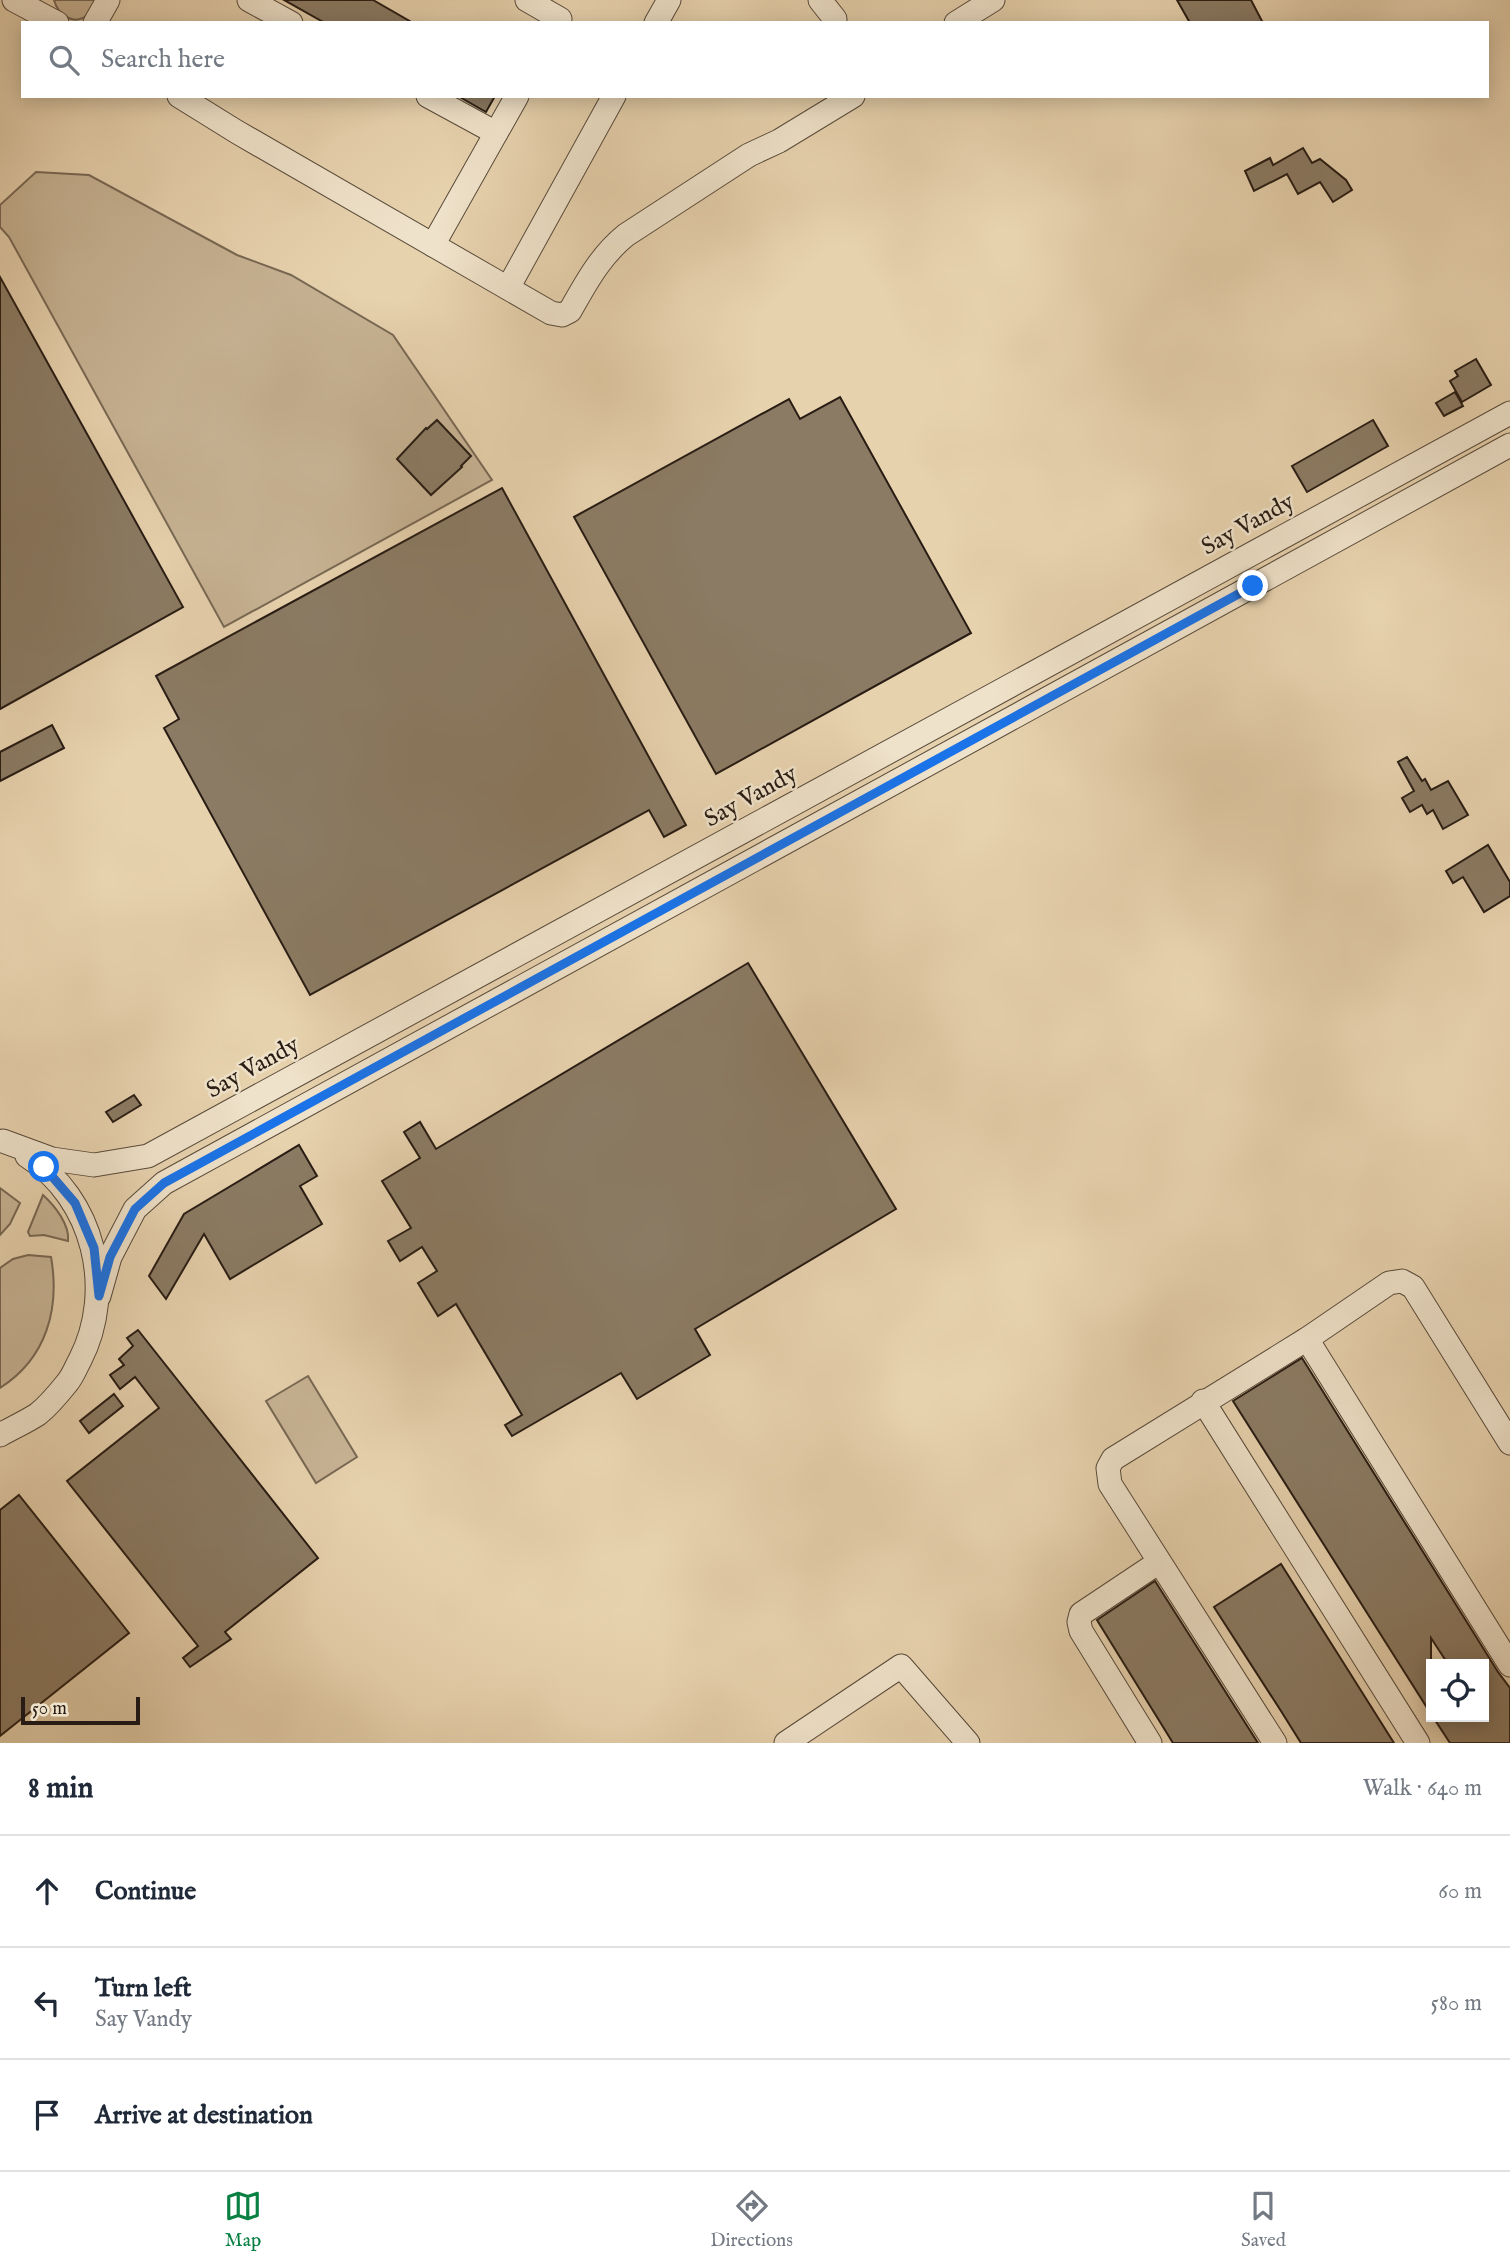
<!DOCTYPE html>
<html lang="en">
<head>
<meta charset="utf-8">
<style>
	body { margin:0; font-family:"IM FELL English",serif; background:#f2f2f3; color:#1f2937 }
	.controls { position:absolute; right:21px; bottom:21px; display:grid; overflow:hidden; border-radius:0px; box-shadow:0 4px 18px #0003 }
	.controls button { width:63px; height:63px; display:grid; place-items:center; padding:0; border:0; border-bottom:2px solid #e0e1e3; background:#fff; color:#1f2937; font:35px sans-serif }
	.scale { position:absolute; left:21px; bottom:18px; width:119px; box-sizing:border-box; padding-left:7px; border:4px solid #281c14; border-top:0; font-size:19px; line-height:24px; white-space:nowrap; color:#281c14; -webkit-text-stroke:5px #efe2ca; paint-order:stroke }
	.stop { position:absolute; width:21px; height:21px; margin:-16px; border:5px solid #1a73e8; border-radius:50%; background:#fff }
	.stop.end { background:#1a73e8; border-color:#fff; box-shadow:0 2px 7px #0008 }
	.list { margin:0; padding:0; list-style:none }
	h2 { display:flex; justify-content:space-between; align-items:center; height:91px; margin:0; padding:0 28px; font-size:30px }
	h2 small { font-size:23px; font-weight:400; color:#747a83 }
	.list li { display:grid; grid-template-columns:46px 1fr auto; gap:21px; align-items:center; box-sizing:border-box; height:112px; padding:0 28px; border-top:2px solid #e0e1e3 }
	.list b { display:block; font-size:26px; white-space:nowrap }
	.list p { margin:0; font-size:23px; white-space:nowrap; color:#747a83 }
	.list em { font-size:23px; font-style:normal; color:#747a83 }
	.icon { flex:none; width:38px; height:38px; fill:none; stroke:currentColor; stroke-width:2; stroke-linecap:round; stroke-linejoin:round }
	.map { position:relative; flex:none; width:1510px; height:1743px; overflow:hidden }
	.search { position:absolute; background:#fff; box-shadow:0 4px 18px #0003; left:21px; right:21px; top:21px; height:77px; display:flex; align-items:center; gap:18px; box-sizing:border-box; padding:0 24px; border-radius:0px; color:#747a83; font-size:26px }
	.sheet { height:427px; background:#fff }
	nav { display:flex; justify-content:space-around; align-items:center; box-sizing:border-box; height:98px; border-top:2px solid #e0e1e3; background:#fff; font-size:19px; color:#747a83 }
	nav a { display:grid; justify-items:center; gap:4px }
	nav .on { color:#0b8043 }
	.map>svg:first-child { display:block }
	.green { fill:#c7b394; stroke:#786854; stroke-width:2 }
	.building { fill:#8b7b64; stroke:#281c14; stroke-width:2 }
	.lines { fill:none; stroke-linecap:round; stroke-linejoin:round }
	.minor-casing { stroke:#584a3a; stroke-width:25 }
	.minor { stroke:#efe2ca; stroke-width:23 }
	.route { stroke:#1a73e8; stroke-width:9 }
	.labels { text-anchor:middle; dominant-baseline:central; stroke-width:5; stroke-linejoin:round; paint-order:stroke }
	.street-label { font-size:24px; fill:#281c14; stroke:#efe2ca }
</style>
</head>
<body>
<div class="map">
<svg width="1510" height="1743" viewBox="0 0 1510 1743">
	<rect width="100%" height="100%" fill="#e7d2ae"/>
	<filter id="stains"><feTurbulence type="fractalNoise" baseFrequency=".00286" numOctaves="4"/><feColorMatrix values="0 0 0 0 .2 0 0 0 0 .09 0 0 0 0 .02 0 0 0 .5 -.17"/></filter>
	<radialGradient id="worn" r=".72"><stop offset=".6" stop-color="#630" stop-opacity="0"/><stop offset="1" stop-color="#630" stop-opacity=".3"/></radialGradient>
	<g class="green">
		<path d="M 54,0 L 99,0 C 96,4 93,10 89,14 C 74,27 58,15 54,0 Z"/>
		<path d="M 36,172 L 89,175 L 237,255 L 291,275 L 393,335 L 492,480 L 224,627 L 9,237 L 0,227 L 0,205 Z"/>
		<path d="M 0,1188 L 20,1203 L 10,1224 L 0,1235 Z"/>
		<path d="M 43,1195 C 55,1206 70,1225 68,1241 L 44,1235 L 30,1236 L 28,1232 Z"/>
		<path d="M 28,1255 L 51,1257 C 60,1308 47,1358 0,1388 L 0,1268 L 13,1259 Z"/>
		<path d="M 308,1376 L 357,1457 L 316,1483 L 266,1401 Z"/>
	</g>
	<g class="building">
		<path d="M 284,0 L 373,0 L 413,23 L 325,23 Z"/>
		<path d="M 1177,0 L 1251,0 L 1263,23 L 1190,23 Z"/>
		<path d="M 458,96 L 495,96 L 486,112 Z"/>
		<path d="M 1303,148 L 1312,163 L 1320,159 L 1346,180 L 1352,190 L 1333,202 L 1320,182 L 1298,194 L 1287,174 L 1254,191 L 1245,171 L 1270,158 L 1273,165 Z"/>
		<path d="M 0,277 L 183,607 L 0,709 Z"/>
		<path d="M 1476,359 L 1491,385 L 1462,402 L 1450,381 L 1458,376 L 1455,371 Z"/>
		<path d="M 1455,392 L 1463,406 L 1444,416 L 1436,403 Z"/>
		<path d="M 840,397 L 971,633 L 716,774 L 574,517 L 789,399 L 800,419 Z"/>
		<path d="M 437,420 L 471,456 L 461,466 L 462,467 L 431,495 L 397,459 L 426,428 L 427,429 Z"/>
		<path d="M 1373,420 L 1388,446 L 1307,492 L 1292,466 Z"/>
		<path d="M 502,488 L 686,825 L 664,837 L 649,810 L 310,995 L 164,728 L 179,719 L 156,676 Z"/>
		<path d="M 52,725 L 64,748 L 0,781 L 0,752 Z"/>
		<path d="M 1407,757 L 1422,781 L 1425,779 L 1431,790 L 1448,781 L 1468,815 L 1443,829 L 1433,810 L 1427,814 L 1422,805 L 1410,812 L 1402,798 L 1414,791 L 1398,762 Z"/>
		<path d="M 1488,845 L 1510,882 L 1510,896 L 1484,912 L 1463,877 L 1453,883 L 1446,871 Z"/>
		<path d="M 748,963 L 896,1209 L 695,1329 L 710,1355 L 637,1399 L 621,1373 L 512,1436 L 505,1425 L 522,1415 L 456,1304 L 438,1316 L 418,1283 L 437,1271 L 422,1247 L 400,1261 L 388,1241 L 411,1228 L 382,1181 L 420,1158 L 404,1132 L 420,1122 L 436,1149 Z"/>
		<path d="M 134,1095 L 141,1105 L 113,1122 L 106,1112 Z"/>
		<path d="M 299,1145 L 317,1176 L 300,1186 L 322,1224 L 230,1279 L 204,1234 L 166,1299 L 149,1276 L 184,1214 Z"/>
		<path d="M 138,1330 L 318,1558 L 225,1632 L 231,1639 L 190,1667 L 183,1658 L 198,1646 L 67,1481 L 159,1408 L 135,1377 L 120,1389 L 110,1375 L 124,1365 L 119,1359 L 133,1346 L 127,1338 Z"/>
		<path d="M 1302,1358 L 1498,1672 L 1510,1688 L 1510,1743 L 1450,1743 L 1433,1717 L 1484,1717 L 1484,1664 L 1448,1664 L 1431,1638 L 1431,1714 L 1233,1401 Z"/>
		<path d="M 114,1394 L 123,1406 L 89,1433 L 80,1421 Z"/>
		<path d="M 19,1495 L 129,1633 L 0,1736 L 0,1510 Z"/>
		<path d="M 1281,1564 L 1348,1670 L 1394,1743 L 1301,1743 L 1281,1711 L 1214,1607 Z"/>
		<path d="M 1155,1581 L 1258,1743 L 1173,1743 L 1097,1620 Z"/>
	</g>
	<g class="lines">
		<defs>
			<g id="minor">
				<path d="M 14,0 L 57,23"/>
				<path d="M 249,0 L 291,23"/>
				<path d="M 527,0 L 560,19"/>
				<path d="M 820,0 L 835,19"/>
				<path d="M 95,23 L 108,0"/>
				<path d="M 656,23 L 669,0"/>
				<path d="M 956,23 L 993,0"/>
				<path d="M 179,96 L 237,132 L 551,313 L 562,315 L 570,311 C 586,283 600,256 626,235 L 749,155 L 779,141 L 853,96"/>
				<path d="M 428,96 L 496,133"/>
				<path d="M 433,245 L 517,96"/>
				<path d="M 508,288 L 614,96"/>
				<path d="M 3,1141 L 52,1159 L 94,1165 L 148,1156 L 1510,413"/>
				<path d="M 99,1296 L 110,1257 L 135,1209 L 164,1183 L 1510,445"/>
				<path d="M 1307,1339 L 1510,1665"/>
				<path d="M 1203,1401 L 1418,1743"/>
				<path d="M 0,1435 C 12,1428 26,1422 38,1414 C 48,1406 59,1393 67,1383 C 73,1376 76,1367 80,1360 C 116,1290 94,1198 27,1156"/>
				<path d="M 786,1743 L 901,1666 L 968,1743"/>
				<path d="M 1150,1743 L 1081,1631 L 1079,1622 L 1081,1614 L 1159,1562"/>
				<path d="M 1275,1743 L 1110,1484 L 1108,1468 L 1113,1459 L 1307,1339 L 1389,1283 L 1402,1281 L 1413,1287 L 1510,1443"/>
			</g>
		</defs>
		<use href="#minor" class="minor-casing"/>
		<use href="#minor" class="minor"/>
	</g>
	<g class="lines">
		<path class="route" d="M 44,1167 L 75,1203 L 94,1248 L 99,1296 L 110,1257 L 135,1209 L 164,1183 L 1253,586"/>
	</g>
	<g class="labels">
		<g class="street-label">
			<text transform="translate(1248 525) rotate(-29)">Say Vandy</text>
			<text transform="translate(751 797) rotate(-29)">Say Vandy</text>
			<text transform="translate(253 1068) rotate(-29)">Say Vandy</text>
		</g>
	</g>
	<rect width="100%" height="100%" filter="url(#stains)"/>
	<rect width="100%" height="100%" fill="url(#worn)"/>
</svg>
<div class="controls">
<button><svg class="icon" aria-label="locate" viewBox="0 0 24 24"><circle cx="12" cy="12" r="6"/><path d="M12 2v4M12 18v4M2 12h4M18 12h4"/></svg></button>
</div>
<div class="scale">50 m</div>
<div class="stop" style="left:44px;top:1167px"></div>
<div class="stop end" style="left:1253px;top:586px"></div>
<div class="search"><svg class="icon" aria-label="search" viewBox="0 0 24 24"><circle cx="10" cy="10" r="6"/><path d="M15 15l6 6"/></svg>Search here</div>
</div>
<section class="sheet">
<h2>8 min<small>Walk · 640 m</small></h2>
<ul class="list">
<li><svg class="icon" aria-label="ahead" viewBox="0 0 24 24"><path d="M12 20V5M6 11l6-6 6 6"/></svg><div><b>Continue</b></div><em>60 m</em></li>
<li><svg class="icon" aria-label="left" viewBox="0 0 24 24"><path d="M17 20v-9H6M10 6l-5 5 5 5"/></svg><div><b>Turn left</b><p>Say Vandy</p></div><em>580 m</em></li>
<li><svg class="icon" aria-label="arrive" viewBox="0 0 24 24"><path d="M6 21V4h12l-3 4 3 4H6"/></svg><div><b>Arrive at destination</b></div></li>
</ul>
</section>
<nav>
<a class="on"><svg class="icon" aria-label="map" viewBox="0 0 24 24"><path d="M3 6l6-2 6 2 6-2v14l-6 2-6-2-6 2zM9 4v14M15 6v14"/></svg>Map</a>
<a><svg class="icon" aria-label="directions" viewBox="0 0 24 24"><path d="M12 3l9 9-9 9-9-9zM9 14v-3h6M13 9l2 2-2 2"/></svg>Directions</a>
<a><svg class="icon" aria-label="saved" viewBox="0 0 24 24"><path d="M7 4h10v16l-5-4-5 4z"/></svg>Saved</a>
</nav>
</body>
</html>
